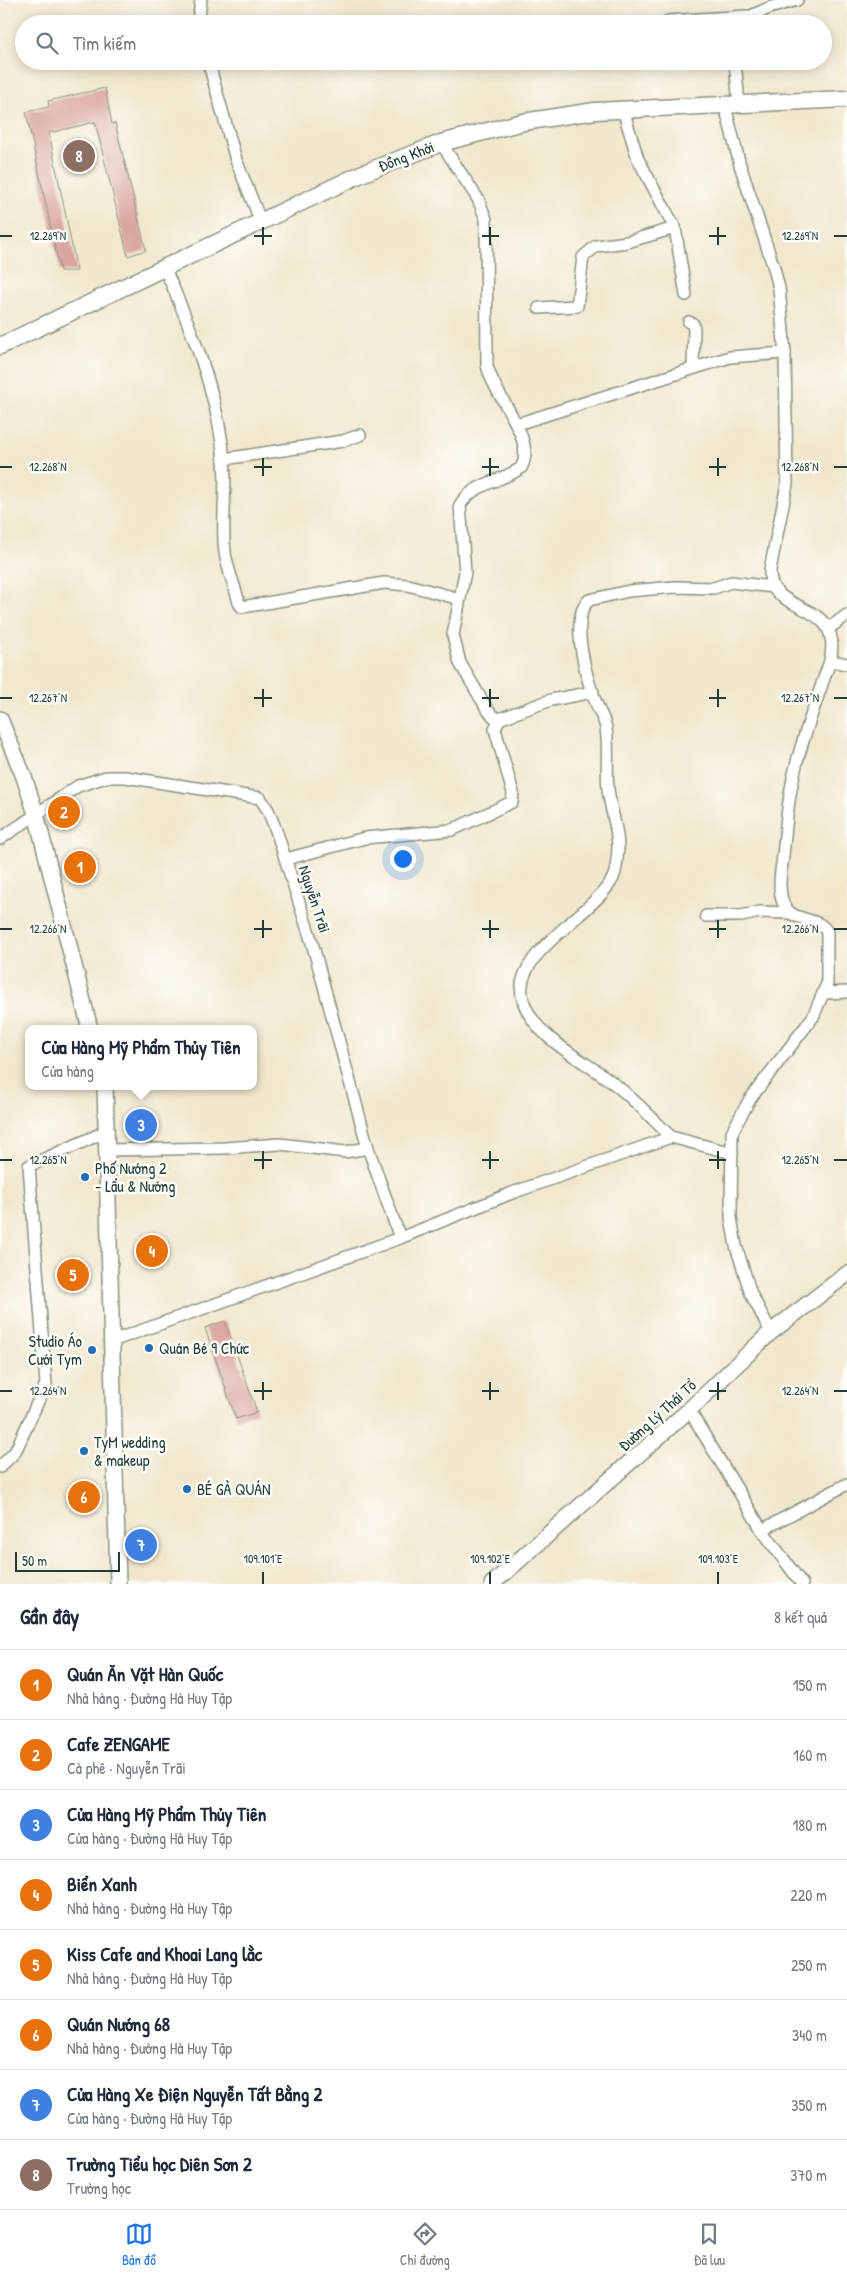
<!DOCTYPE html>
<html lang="vi">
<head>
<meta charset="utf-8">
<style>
	body { margin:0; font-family:"Patrick Hand",sans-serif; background:#f2f2f3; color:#1f2937 }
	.scale { position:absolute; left:15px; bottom:12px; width:105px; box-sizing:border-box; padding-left:5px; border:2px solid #1f3d34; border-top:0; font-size:14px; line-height:18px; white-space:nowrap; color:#1f3d34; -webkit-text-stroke:4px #fdfcf7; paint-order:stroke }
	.you { position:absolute; left:402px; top:858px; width:18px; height:18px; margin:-12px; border:4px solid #fff; border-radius:50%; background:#1a73e8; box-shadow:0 0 0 8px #1a73e833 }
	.badge { display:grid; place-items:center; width:32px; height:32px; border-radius:50%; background:#1a73e8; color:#fff; font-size:16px; font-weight:700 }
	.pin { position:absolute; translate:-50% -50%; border:2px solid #fff; box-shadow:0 1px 5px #0006 }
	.popup { position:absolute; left:25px; top:1025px; width:232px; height:65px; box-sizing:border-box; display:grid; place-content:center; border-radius:10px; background:#fff; filter:drop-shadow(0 1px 4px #0005); font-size:16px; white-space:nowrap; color:#747a83 }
	.popup b { font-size:19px; color:#1f2937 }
	.popup::after { content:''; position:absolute; left:50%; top:100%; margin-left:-10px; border:10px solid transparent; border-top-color:#fff }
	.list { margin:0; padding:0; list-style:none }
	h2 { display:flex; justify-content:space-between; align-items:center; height:65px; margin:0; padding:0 20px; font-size:21px }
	h2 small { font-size:16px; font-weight:400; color:#747a83 }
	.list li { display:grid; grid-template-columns:32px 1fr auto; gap:15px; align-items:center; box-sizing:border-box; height:70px; padding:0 20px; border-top:1px solid #e0e1e3 }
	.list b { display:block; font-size:19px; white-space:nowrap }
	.list p { margin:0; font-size:16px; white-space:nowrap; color:#747a83 }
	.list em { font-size:16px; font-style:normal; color:#747a83 }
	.icon { flex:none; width:28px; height:28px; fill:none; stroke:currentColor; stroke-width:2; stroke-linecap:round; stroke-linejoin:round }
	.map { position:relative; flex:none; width:847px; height:1584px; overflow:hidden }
	.search { position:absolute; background:#fff; box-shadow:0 2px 12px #0003; left:15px; right:15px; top:15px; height:55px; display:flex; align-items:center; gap:12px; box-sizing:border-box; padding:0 18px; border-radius:28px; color:#747a83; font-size:19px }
	.sheet { height:625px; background:#fff }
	nav { display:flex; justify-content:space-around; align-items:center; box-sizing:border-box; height:70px; border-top:1px solid #e0e1e3; background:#fff; font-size:14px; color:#747a83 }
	nav a { display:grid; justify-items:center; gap:2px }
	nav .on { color:#1a73e8 }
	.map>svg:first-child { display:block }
	.building { fill:#d9a49d }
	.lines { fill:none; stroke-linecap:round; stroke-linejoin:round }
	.minor-casing { stroke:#889280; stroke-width:14 }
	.tertiary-casing { stroke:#889280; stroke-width:18 }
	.secondary-casing { stroke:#889280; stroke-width:19 }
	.minor { stroke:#fff; stroke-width:11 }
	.tertiary { stroke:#fff; stroke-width:15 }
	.secondary { stroke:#fff; stroke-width:16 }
	.ticks { fill:none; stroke:#1f3d34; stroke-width:2 }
	.poi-dot { fill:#1f6fb2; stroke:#fdfcf7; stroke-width:2 }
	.labels { text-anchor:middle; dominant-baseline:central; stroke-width:5; stroke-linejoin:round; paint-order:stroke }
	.street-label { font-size:16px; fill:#1f3d34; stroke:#fdfcf7 }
	.poi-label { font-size:16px; fill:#1f3d34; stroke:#fdfcf7; text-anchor:start }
	.ticks-label { font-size:12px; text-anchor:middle; fill:#1f3d34; stroke:#fdfcf7; stroke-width:5; stroke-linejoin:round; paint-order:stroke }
</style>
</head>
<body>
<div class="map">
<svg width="847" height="1584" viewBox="0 0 847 1584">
	<rect width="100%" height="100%" fill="#fdfcf7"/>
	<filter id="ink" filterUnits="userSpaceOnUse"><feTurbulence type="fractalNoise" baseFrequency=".02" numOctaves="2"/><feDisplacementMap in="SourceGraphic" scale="10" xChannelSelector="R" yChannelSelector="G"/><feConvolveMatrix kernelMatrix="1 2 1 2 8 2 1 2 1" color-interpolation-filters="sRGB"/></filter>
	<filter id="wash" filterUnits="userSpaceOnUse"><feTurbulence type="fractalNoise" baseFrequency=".0096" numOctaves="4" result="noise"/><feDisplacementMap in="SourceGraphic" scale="20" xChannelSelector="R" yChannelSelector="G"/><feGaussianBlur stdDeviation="1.12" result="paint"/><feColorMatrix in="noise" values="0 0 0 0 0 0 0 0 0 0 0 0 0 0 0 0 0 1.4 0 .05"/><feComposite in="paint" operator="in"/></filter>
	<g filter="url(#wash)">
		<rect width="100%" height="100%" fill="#f1e7cd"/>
		<g id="blocks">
			<g class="building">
				<path d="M 105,88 L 112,124 L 115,123 L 146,250 L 128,256 L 95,122 L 49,133 L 77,271 L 60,271 L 26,112 L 49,107 L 48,101 Z"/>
				<path d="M 225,1321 L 257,1412 L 236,1419 L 205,1328 Z"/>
			</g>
		</g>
	</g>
	<g filter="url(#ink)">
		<use href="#blocks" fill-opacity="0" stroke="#889280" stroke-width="1"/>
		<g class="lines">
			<defs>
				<g id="minor">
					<path d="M 742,20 L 769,8 L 797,0"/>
					<path d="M 668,21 L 747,16"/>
					<path d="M 198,24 L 201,0"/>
					<path d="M 208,61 L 236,160 L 261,222"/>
					<path d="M 735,61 L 739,105"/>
					<path d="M 725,106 L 740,165 L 774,268 L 779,288 L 785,353 L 787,484 L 770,570 C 767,617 845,597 830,661 C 819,693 807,725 798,758 C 789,789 786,824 783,856 C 781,871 777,890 784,905 C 792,923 819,916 827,932 L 827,984 L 813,1017 L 750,1099 L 732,1132 L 731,1218 L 736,1246 L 751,1294 L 771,1332"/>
					<path d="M 623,110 L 638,159 L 675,228 L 686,295"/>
					<path d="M 441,143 L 478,199 L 486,219 L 487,365 C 493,396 538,439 521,468 C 501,482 473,483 460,505 L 465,572 L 453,635 L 460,663 L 487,709 L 493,716 L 499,719 L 551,700 L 593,692"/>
					<path d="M 165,269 C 192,330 218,394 224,461 C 227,491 221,522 225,552 C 227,569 235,586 239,603 L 242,607 L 248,606 L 384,583 L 408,585 L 460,599"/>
					<path d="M 539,308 L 577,306 L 583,257 L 596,246 L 627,242 L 675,228"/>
					<path d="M 689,322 L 693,324 L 694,330 L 693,368"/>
					<path d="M 517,424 L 730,357 L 785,353"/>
					<path d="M 224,459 L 343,441 L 360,435"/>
					<path d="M 829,628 L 847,615"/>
					<path d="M 830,661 L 847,664"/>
					<path d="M 0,839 L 78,786 L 106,777 L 125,777 L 260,798 L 268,810 L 277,833 L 313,946 L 368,1148 L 400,1238"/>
					<path d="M 286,859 L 365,838 L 452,830 L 512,802 L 513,793 L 495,729 L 499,719"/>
					<path d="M 706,916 L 741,916 L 760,912 L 790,913"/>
					<path d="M 825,993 L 847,992"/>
					<path d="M 671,1137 C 652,1118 634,1099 613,1083 C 584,1059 535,1040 523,1000 C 509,954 594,915 613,878 C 617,869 617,858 618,848 C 618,828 610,808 608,789 C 606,769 609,748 606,728 C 605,721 601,715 598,708 C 588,684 568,619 589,600 L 629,591 L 675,587 L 714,588 L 731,582 L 772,587"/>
					<path d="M 108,1150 L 225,1148 L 280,1144 L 345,1152 L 368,1148"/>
					<path d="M 112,1341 L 400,1238 L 512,1193 L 671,1137 L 732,1153"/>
					<path d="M 689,1410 L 762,1530 L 847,1484"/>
					<path d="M 0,1467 L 15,1452 L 46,1384 L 29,1166 L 107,1131"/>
					<path d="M 762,1530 L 802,1584"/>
				</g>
				<g id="tertiary">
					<path d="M 0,719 L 24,777 L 36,814 L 90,1029"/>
					<path d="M 105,1086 L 118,1584"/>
					<path d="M 492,1584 L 689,1410 L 771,1332 L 847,1274"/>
				</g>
				<path id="secondary" d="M 0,346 L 361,174 L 441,143 L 523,122 L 595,111 L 847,99"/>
			</defs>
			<use href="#minor" class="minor-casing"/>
			<use href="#tertiary" class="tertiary-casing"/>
			<use href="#secondary" class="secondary-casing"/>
			<use href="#minor" class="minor"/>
			<use href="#tertiary" class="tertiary"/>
			<use href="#secondary" class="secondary"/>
		</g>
	</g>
	<path class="ticks" d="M 263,227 L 263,245M 490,227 L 490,245M 718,227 L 718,245M 0,236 L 12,236M 254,236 L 272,236M 482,236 L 499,236M 709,236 L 726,236M 834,236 L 847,236M 263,458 L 263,476M 490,458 L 490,476M 718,458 L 718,476M 0,467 L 12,467M 254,467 L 272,467M 482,467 L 499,467M 709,467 L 726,467M 834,467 L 847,467M 263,689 L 263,707M 490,689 L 490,707M 718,689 L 718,707M 0,698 L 12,698M 254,698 L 272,698M 482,698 L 499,698M 709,698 L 726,698M 834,698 L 847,698M 263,920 L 263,938M 490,920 L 490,938M 718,920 L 718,938M 0,929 L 12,929M 254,929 L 272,929M 482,929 L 499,929M 709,929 L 726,929M 834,929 L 847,929M 263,1151 L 263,1169M 490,1151 L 490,1169M 718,1151 L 718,1169M 0,1160 L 12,1160M 254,1160 L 272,1160M 482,1160 L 499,1160M 709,1160 L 726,1160M 834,1160 L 847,1160M 263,1382 L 263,1400M 490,1382 L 490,1400M 718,1382 L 718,1400M 0,1391 L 12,1391M 254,1391 L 272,1391M 482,1391 L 499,1391M 709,1391 L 726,1391M 834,1391 L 847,1391M 263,1572 L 263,1584M 490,1572 L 490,1584M 718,1572 L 718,1584"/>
	<g class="poi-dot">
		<circle cx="85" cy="1177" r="5"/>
		<circle cx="149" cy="1348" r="5"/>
		<circle cx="92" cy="1350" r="5"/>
		<circle cx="84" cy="1451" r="5"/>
		<circle cx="187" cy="1489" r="5"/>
	</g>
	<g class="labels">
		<g class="street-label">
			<text transform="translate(406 156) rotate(-21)">Đồng Khởi</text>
			<text transform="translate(315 899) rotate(72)">Nguyễn Trãi</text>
			<text transform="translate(657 1415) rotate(-42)">Đường Lý Thái Tổ</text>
		</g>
		<g class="poi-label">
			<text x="95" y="1168">Phố Nướng 2<tspan x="95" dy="18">- Lẩu &amp; Nướng</tspan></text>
			<text x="82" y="1341" text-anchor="end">Studio Áo<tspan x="82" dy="18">Cưới Tym</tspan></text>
			<text x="159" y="1348">Quán Bé 9 Chức</text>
			<text x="94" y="1442">TyM wedding<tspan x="94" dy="18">&amp; makeup</tspan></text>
			<text x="197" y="1489">BÉ GÀ QUÁN</text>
		</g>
	</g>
	<g class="ticks-label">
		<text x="48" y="240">12.269°N</text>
		<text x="800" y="240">12.269°N</text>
		<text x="48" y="471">12.268°N</text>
		<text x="800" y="471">12.268°N</text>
		<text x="48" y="702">12.267°N</text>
		<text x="800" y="702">12.267°N</text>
		<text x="48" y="933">12.266°N</text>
		<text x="800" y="933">12.266°N</text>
		<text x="48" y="1164">12.265°N</text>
		<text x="800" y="1164">12.265°N</text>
		<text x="48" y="1395">12.264°N</text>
		<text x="800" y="1395">12.264°N</text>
		<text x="263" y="1563">109.101°E</text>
		<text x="490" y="1563">109.102°E</text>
		<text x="718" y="1563">109.103°E</text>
	</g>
</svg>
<div class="scale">50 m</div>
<div class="you"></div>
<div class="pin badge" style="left:80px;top:867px;background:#e8710a">1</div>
<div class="pin badge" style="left:64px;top:812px;background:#e8710a">2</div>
<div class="pin badge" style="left:141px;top:1125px;background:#3f7fe0">3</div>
<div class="popup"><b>Cửa Hàng Mỹ Phẩm Thủy Tiên</b>Cửa hàng</div>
<div class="pin badge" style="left:152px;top:1251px;background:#e8710a">4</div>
<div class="pin badge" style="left:73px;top:1275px;background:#e8710a">5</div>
<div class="pin badge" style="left:84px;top:1497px;background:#e8710a">6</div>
<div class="pin badge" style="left:141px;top:1545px;background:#3f7fe0">7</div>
<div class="pin badge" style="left:79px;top:156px;background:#8d6e63">8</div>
<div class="search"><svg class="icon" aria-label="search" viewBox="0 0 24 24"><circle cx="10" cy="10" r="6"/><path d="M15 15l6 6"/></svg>Tìm kiếm</div>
</div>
<section class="sheet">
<h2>Gần đây<small>8 kết quả</small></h2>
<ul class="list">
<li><span class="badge" style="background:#e8710a">1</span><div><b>Quán Ăn Vặt Hàn Quốc</b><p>Nhà hàng · Đường Hà Huy Tập</p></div><em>150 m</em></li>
<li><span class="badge" style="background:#e8710a">2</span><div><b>Cafe ZENGAME</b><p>Cà phê · Nguyễn Trãi</p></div><em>160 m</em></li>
<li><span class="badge" style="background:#3f7fe0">3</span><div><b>Cửa Hàng Mỹ Phẩm Thủy Tiên</b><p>Cửa hàng · Đường Hà Huy Tập</p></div><em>180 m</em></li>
<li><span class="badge" style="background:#e8710a">4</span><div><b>Biển Xanh</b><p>Nhà hàng · Đường Hà Huy Tập</p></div><em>220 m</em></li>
<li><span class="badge" style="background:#e8710a">5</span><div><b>Kiss Cafe and Khoai Lang lằc</b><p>Nhà hàng · Đường Hà Huy Tập</p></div><em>250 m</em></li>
<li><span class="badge" style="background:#e8710a">6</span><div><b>Quán Nướng 68</b><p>Nhà hàng · Đường Hà Huy Tập</p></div><em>340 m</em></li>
<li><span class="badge" style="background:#3f7fe0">7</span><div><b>Cửa Hàng Xe Điện Nguyễn Tất Bằng 2</b><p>Cửa hàng · Đường Hà Huy Tập</p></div><em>350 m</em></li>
<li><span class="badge" style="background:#8d6e63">8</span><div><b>Trường Tiểu học Diên Sơn 2</b><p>Trường học</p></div><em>370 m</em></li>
</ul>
</section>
<nav>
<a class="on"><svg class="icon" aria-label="map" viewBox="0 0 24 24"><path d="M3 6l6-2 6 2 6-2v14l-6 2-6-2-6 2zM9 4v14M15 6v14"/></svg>Bản đồ</a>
<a><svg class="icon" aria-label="directions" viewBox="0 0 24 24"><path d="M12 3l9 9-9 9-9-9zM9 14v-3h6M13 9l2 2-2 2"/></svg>Chỉ đường</a>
<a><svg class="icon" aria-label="saved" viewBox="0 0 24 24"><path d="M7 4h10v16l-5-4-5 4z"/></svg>Đã lưu</a>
</nav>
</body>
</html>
